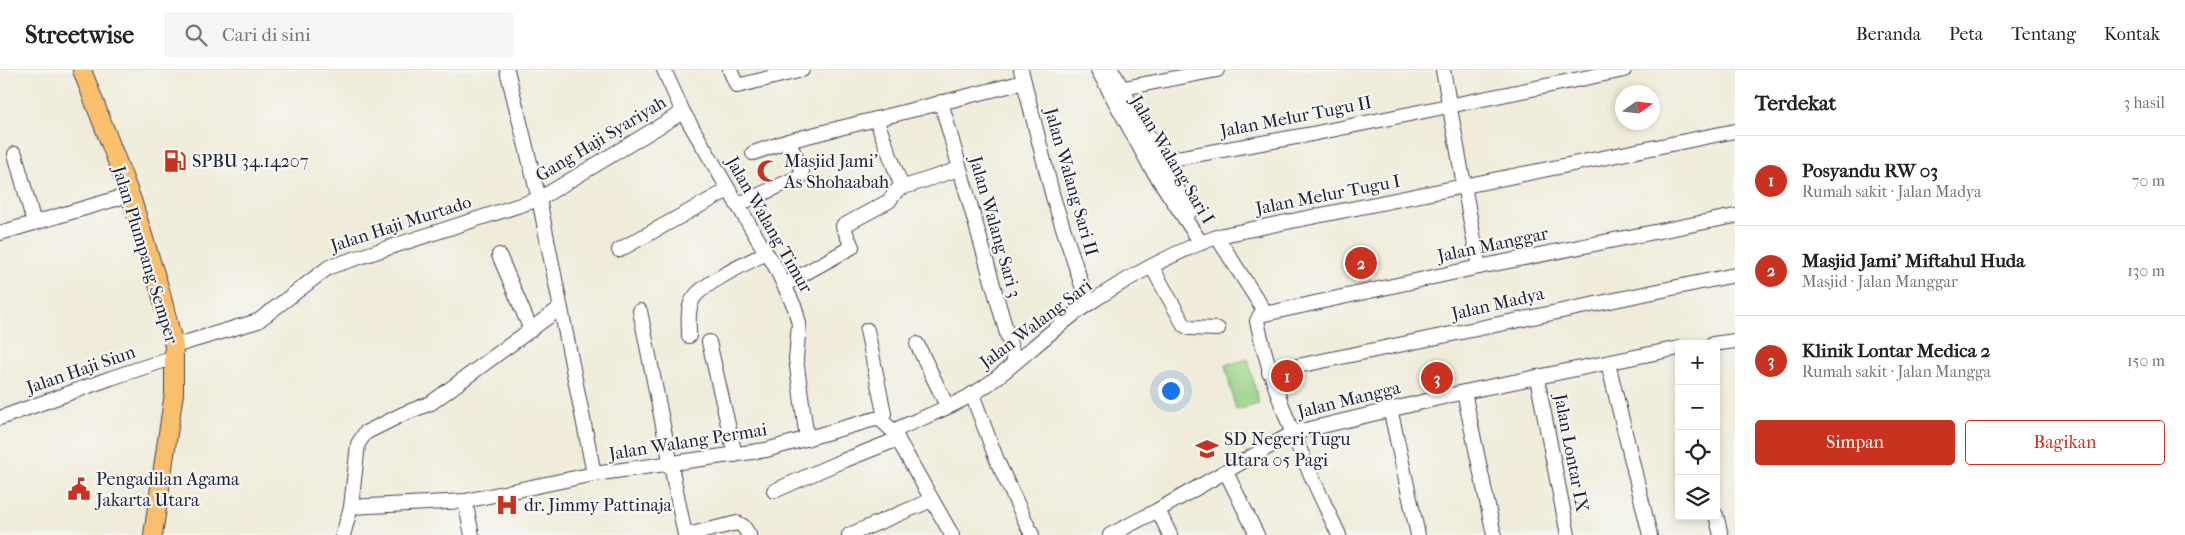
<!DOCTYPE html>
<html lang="id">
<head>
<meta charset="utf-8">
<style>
	body { margin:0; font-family:"IM FELL French Canon",serif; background:#f6f6f6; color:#222 }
	.controls { position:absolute; right:15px; bottom:15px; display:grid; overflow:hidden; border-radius:5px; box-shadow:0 2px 8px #0003 }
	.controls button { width:45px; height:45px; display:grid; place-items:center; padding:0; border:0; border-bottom:1px solid #e0e0e0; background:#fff; color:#222; font:25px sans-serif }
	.compass { position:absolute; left:1615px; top:15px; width:45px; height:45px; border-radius:50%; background:#fff; box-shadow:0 2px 8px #0003; rotate:76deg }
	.you { position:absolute; left:1170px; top:320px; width:18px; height:18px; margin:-12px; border:4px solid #fff; border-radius:50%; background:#1a73e8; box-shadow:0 0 0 8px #1a73e833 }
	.badge { display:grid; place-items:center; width:32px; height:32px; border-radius:50%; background:#c8321e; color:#fff; font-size:16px; font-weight:700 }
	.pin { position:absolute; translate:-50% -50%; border:2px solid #fff; box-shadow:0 1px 5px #0006 }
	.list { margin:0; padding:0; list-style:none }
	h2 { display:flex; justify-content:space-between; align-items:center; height:65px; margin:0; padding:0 20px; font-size:21px }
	h2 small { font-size:16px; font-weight:400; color:#767676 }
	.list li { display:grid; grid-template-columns:32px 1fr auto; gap:15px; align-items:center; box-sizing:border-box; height:90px; padding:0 20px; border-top:1px solid #e0e0e0 }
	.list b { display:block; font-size:19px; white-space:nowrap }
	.list p { margin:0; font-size:16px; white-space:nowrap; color:#767676 }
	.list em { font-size:16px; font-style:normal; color:#767676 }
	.actions { display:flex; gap:10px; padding:15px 20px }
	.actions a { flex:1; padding:11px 0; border:1px solid #c8321e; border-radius:5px; text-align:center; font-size:18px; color:#c8321e }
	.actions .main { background:#c8321e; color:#fff }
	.icon { flex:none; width:28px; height:28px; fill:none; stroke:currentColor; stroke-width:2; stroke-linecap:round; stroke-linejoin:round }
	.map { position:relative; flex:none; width:1735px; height:465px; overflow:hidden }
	header { display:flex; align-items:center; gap:30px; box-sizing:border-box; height:70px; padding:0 25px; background:#fff; border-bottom:1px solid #e0e0e0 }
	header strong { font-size:24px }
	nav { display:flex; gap:28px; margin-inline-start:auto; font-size:18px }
	.search { width:350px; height:45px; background:#f6f6f6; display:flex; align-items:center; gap:12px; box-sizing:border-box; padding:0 18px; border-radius:5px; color:#767676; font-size:19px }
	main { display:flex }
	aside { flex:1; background:#fff }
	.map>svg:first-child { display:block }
	.green { fill:#98d286; stroke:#5d7a60 }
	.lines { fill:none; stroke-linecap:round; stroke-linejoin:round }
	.minor-casing { stroke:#414053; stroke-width:16 }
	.major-casing { stroke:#414053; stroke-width:20 }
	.minor { stroke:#fff; stroke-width:14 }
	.major { stroke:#f9bf6d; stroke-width:18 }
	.labels { text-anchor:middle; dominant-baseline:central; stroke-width:4.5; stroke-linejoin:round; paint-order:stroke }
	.street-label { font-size:18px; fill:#22223b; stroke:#f6f6f2 }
	.poi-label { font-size:18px; fill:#22223b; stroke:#f6f6f2; text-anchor:start }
</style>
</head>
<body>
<header>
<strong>Streetwise</strong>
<div class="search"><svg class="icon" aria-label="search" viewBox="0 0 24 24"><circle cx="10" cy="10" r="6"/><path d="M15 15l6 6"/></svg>Cari di sini</div>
<nav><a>Beranda</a><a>Peta</a><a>Tentang</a><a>Kontak</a></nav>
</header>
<main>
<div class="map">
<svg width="1735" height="465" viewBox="0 0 1735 465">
	<rect width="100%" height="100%" fill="#f6f6f2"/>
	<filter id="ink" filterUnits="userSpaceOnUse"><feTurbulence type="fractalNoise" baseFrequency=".02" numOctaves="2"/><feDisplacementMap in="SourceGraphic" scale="10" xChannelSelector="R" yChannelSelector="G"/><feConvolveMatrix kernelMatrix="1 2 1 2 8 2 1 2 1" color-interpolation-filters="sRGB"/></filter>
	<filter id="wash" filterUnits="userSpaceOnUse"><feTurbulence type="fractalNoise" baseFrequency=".0096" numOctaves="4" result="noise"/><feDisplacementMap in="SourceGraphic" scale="20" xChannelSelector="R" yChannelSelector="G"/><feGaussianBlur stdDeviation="1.12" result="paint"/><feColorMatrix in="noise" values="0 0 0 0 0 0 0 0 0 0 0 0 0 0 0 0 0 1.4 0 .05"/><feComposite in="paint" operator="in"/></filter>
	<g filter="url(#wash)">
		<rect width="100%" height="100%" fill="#f0ecd9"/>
		<path class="green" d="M 1248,289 L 1259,334 L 1236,340 L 1225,295 Z"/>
	</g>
	<g filter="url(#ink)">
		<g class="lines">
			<defs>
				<g id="minor">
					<path d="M 507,0 L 539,129 L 594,404"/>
					<path d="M 664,0 L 683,42 L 766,183 L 773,192 L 795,238 L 799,254 L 796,289 L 807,369"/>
					<path d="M 730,0 L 737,16 L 802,0"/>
					<path d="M 1021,0 L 1053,127 L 1088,234"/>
					<path d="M 1098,0 L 1150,96 L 1201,173"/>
					<path d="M 1112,0 L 1190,142"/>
					<path d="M 1443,0 L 1479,197"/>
					<path d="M 1114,20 L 1217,0"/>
					<path d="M 941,32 L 1015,292"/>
					<path d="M 876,49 L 902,117"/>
					<path d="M 753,83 L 788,71 L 1024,12"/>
					<path d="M 15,84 L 34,153"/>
					<path d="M 1150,96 L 1160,91 L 1307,65 L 1624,0"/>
					<path d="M 737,135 L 801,106 L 802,100 L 788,71"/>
					<path d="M 0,163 L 129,125"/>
					<path d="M 1217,167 L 1265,242"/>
					<path d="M 619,180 L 728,120"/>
					<path d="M 499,185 L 531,260"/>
					<path d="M 1152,197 L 1184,255 L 1189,258 L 1218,259"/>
					<path d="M 784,215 L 852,177 L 843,156 L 889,131 L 898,119 L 959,99"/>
					<path d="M 640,241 L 685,465"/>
					<path d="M 867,260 L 884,343 L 881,350"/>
					<path d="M 689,266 C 689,254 687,241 692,231 C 698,215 749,192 766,183"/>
					<path d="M 709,272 L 735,385"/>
					<path d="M 917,274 L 947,336"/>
					<path d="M 1713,274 L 1735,271"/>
					<path d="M 174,276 L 258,251 L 329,197 L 539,129 L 683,42"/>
					<path d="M 1608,293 L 1650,465"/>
					<path d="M 1269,302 L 1735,205"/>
					<path d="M 1537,308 L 1568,465"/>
					<path d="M 1464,322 L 1494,465"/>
					<path d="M 972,324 L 998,393 L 1032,465"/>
					<path d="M 1390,338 L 1418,465"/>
					<path d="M 0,348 L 111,308 L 175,287"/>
					<path d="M 893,361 C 925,346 962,334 991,312 C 1024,287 1054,257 1088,234 C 1127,208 1179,179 1223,165 L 1735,61"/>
					<path d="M 1226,402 L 1257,465"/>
					<path d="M 774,421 L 835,394 L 898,369"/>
					<path d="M 465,431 L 472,465"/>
					<path d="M 351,437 L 465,431 L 594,404 L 766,380 L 875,349 L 881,350 L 893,361 L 952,465"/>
					<path d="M 1158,440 L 1170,465"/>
					<path d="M 1716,445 L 1721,465"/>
					<path d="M 343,465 L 351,437 L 358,374 L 365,363 L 403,344 L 431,333 L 560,238"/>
					<path d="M 687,465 L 737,453 L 743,456 L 749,465"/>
					<path d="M 849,465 L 932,430"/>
					<path d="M 1110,465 L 1158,440 L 1293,363 L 1464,322 L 1679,278"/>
					<path d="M 1339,465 C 1306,396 1273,326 1257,251 L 1260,245 L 1479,197 L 1735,146"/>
				</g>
				<path id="major" d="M 82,0 L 132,130 L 160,220 L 174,276 L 174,323 L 153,465"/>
			</defs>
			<use href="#minor" class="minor-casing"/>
			<use href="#major" class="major-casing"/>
			<use href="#minor" class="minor"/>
			<use href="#major" class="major"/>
		</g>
	</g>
	<defs>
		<symbol id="fuel-bare" viewBox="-9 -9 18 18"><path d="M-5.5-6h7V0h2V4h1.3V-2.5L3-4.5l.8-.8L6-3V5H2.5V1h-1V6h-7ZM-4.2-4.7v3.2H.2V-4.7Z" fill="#c8321e" stroke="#f6f6f2" stroke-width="2.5" paint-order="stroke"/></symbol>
		<symbol id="mosque-bare" viewBox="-9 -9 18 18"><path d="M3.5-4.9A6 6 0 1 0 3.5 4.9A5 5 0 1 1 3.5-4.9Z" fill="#c8321e" stroke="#f6f6f2" stroke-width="2.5" paint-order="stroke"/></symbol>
		<symbol id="school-bare" viewBox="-9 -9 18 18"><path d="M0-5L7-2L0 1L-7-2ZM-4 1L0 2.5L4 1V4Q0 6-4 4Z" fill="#c8321e" stroke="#f6f6f2" stroke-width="2.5" paint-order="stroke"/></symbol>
		<symbol id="civic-bare" viewBox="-9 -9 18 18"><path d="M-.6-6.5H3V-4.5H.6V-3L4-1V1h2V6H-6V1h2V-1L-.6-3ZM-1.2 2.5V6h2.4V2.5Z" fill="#c8321e" stroke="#f6f6f2" stroke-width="2.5" paint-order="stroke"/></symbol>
		<symbol id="hospital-bare" viewBox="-9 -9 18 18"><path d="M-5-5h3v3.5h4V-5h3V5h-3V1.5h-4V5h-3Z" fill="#c8321e" stroke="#f6f6f2" stroke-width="2.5" paint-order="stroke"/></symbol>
	</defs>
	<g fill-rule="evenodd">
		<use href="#fuel-bare" x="159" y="75" width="32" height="32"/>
		<use href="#mosque-bare" x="752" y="85" width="32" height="32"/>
		<use href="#school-bare" x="1191" y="363" width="32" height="32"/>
		<use href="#civic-bare" x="63" y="403" width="32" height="32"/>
		<use href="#hospital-bare" x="491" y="419" width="32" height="32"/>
	</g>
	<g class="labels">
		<g class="street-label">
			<text transform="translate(1296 47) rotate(-11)">Jalan Melur Tugu II</text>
			<text transform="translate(601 69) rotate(-31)">Gang Haji Syariyah</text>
			<text transform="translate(1172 90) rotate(59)">Jalan Walang Sari I</text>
			<text transform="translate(1071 112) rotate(74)">Jalan Walang Sari II</text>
			<text transform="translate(1328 125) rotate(-11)">Jalan Melur Tugu I</text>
			<text transform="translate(401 154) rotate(-18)">Jalan Haji Murtado</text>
			<text transform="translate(769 155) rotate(60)">Jalan Walang Timur</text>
			<text transform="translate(995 157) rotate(74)">Jalan Walang Sari 3</text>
			<text transform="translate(1493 175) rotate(-12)">Jalan Manggar</text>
			<text transform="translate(145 185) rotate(73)">Jalan Plumpang Semper</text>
			<text transform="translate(1498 234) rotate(-13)">Jalan Madya</text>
			<text transform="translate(1036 254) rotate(-37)">Jalan Walang Sari</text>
			<text transform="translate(81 300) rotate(-19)">Jalan Haji Siun</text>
			<text transform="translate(1349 330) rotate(-14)">Jalan Mangga</text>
			<text transform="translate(688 372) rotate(-9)">Jalan Walang Permai</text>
			<text transform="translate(1571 383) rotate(79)">Jalan Lontar IX</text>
		</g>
		<g class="poi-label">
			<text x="192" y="91">SPBU 34.14207</text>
			<text x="784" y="91">Masjid Jami'<tspan x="784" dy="21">As Shohaabah</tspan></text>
			<text x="1224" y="369">SD Negeri Tugu<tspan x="1224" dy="21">Utara 05 Pagi</tspan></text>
			<text x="96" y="409">Pengadilan Agama<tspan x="96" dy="21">Jakarta Utara</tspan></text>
			<text x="524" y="435">dr. Jimmy Pattinaja</text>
		</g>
	</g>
</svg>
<div class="controls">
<button>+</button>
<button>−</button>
<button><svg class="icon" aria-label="locate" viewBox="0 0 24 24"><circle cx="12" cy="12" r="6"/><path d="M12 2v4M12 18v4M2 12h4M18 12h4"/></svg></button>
<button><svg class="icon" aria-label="layers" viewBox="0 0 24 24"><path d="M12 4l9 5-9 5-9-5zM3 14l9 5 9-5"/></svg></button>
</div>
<svg class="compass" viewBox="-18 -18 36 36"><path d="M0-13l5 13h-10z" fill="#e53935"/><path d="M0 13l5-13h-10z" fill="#767676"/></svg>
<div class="you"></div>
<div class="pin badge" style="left:1287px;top:306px">1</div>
<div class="pin badge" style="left:1361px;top:193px">2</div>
<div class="pin badge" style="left:1437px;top:308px">3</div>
</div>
<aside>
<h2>Terdekat<small>3 hasil</small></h2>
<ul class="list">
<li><span class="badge">1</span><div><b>Posyandu RW 03</b><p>Rumah sakit · Jalan Madya</p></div><em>70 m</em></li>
<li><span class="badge">2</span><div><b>Masjid Jami' Miftahul Huda</b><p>Masjid · Jalan Manggar</p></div><em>130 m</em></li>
<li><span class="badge">3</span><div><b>Klinik Lontar Medica 2</b><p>Rumah sakit · Jalan Mangga</p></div><em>150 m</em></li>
</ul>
<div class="actions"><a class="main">Simpan</a><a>Bagikan</a></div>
</aside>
</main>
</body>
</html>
